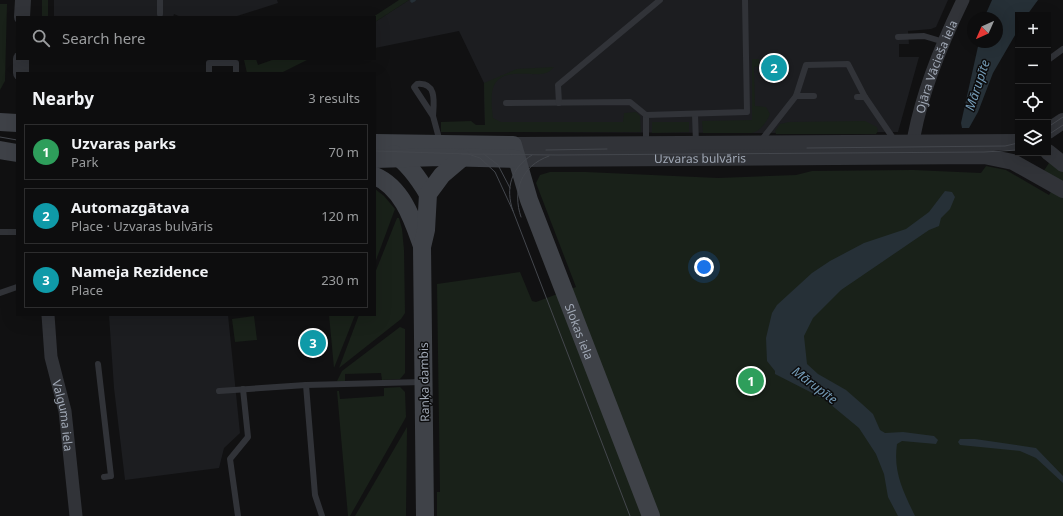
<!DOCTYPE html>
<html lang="en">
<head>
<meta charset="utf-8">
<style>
	body { margin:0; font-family:"Noto Sans",sans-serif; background:#161617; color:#f1f3f6 }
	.controls { position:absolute; right:12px; top:12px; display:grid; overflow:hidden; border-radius:0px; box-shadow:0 4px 16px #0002 }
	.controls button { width:36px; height:36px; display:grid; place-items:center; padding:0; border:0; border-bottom:1px solid #2d2d2e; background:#0d0d0e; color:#f1f3f6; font:20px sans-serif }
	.compass { position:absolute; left:967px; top:12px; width:36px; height:36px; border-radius:50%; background:#0d0d0e; box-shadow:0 4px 16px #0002; rotate:225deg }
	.you { position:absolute; left:704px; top:267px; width:14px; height:14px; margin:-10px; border:3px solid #fff; border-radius:50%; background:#1a73e8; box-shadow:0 0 0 6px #1a73e833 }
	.badge { display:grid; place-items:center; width:26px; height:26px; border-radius:50%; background:#0b8043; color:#fff; font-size:13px; font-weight:700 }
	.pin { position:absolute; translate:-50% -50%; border:2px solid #fff; box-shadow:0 1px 4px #0006 }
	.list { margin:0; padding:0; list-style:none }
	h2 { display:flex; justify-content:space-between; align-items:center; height:52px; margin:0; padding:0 16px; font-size:17px }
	h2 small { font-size:13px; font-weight:400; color:#9a9c9e }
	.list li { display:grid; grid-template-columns:26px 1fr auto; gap:12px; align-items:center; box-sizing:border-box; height:56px; margin:0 8px 8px; padding:0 8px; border:1px solid #2d2d2e; border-radius:0px }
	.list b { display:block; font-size:15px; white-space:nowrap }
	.list p { margin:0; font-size:13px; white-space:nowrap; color:#9a9c9e }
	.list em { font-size:13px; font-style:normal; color:#9a9c9e }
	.icon { flex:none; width:22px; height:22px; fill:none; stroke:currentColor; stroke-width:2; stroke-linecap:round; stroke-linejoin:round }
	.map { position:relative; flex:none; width:1063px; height:516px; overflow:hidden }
	.search { position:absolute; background:#0d0d0e; box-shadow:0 4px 16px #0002; left:16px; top:16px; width:360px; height:44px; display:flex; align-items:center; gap:10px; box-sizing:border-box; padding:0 14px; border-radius:0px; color:#9a9c9e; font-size:15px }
	.panel { position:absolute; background:#0d0d0e; box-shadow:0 4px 16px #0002; left:16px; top:72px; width:360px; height:244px; border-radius:0px }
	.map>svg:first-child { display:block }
	.built { fill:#1c1d20 }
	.green { fill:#192119 }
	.water { fill:#263037 }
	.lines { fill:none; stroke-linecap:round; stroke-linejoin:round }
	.stream { stroke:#263037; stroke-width:3.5 }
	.service { stroke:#313338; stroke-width:6 }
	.minor { stroke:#313338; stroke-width:13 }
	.tertiary { stroke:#313338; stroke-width:16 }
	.secondary { stroke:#3f4248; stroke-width:18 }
	.tram { stroke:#44474d; stroke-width:1 }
	.labels { text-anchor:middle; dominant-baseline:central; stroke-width:3; stroke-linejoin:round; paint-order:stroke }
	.street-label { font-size:12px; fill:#a0a8b5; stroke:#0c0c0d }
	.water-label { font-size:13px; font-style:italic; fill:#7399b4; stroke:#0c0c0d }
</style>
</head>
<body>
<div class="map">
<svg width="1063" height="516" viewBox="0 0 1063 516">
	<rect width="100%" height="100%" fill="#111112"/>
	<g class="built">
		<path d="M 54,0 L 277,0 L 278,3 L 234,17 L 181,17 L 174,14 L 173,17 L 54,17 Z"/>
		<path d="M 409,0 L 948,0 L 936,27 L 931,29 L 908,31 L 909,44 L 899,44 L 899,57 L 919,57 L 898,132 L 752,133 L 485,132 L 484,83 L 459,31 L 375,48 L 375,22 Z"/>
		<path d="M 109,315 L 228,315 L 240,433 L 224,448 L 219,468 L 125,480 L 114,388 Z"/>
	</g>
	<g class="green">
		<rect x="42" y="0" width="6" height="17"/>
		<path d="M 399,0 L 409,0 L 375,22 L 375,17 L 373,17 Z"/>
		<path d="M 0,4 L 7,4 L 5,81 L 0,90 Z"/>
		<path d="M 256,59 L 258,65 L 275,59 L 309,59 L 281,73 L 247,73 L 244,60 Z"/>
		<path d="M 752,59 L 759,59 L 759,66 L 754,67 L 755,106 L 766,107 L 770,114 C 767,122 760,131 752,133 L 703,133 L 702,121 L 752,120 Z"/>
		<path d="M 554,67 C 552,69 549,72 546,73 C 530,78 496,64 492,93 C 491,101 492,110 493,118 L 501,122 L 623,122 L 624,113 L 636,112 L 640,116 L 641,132 L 441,132 L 441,122 L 471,121 L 476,125 L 485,125 L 484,83 L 517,69 Z"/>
		<path d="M 865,121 L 877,127 L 878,131 L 876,134 L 776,134 L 775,131 L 780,124 L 789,122 Z"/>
		<path d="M 652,122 L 689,122 L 689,132 L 652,133 Z"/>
		<path d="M 1049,163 L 1063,169 L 1063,516 L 437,516 L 437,492 L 440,492 L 437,284 L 520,272 L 532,301 L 536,302 L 576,287 L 536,183 L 540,175 L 550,172 L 586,172 L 718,178 L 796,175 L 812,171 L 913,170 L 981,173 L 986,166 L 1006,170 L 1049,195 L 1057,181 L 1043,172 Z"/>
		<path d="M 375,189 L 384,196 L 395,209 L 375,263 Z"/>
		<path d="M 397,218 L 399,218 L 402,229 L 404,250 L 405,313 L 401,319 L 339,368 L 359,315 L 375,315 L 375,273 Z"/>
		<path d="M 329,315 L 355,315 L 334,368 Z"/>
		<path d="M 254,316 L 257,340 L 235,342 L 232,319 Z"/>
		<path d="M 400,327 L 405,329 L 405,373 L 400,379 L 382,380 L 381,373 L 345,374 L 345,381 L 337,381 L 342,371 Z"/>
		<path d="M 400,387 L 405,392 L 406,417 L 350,516 L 348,516 L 337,391 L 339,391 L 340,399 L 384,396 L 384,388 Z"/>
		<path d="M 407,427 L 406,516 L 355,516 Z"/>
	</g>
	<g class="water">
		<path d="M 992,0 L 1038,0 L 1027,15 L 1018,15 L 1018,30 L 993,73 L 978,112 L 969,128 L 962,128 L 961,123 L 979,42 L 997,42 L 997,18 L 984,18 Z"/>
		<path d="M 945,191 L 952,192 L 955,197 L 950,209 L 941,218 L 939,226 L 929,230 L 841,290 L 813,318 L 804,336 L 807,364 L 818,374 L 846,390 L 862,404 L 873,414 L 880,430 L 885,433 L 903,432 L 934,436 L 938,440 L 936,444 L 902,441 L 897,444 C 893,472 903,491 915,516 L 898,516 L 888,497 L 884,474 L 876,454 L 859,428 L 824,399 L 775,374 L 775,371 L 767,361 L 766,338 L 772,313 L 777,305 L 812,273 L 830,261 L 864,243 L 906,229 L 929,212 Z"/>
		<path d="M 960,439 L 975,439 L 1036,448 L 1063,476 L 1063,483 L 1036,458 L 1020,451 L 960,445 L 958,442 Z"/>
	</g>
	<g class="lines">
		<path class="stream" d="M 412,1 L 414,0"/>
		<g class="service">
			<path d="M 160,0 L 160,14"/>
			<path d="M 898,37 L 924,36 L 944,42"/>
			<path d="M 1048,60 L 1063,49"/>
			<path d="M 209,73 L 209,63 L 236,63 L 236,73"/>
			<path d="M 796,96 L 806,65 L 848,64 L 865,97"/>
			<path d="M 857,97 L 865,97 L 895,141"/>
			<path d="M 506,103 L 630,102 L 646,115 L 646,144"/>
			<path d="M 559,103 L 558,85 L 660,0"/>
			<path d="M 695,114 L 696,144"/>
			<path d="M 646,115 L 747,112 L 745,0"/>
			<path d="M 433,116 C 434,102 437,82 417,84 L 414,87 L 433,116 L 440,142"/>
			<path d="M 760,142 L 796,96 L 814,96"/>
			<path d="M 0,232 L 17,232"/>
			<path d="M 0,293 L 17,287"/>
			<path d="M 98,364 L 111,476 L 104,477"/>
			<path d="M 306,385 L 315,495 L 322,516"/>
			<path d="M 219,391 L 306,385 L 422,382"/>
			<path d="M 238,516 L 230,459 L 248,437 L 243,389"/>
		</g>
		<g class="minor">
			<path id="s1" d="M 914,136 C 923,89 942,43 963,0"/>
			<path id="s2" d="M 48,315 L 51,357 L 65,411 L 76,516"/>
		</g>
		<g class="tertiary">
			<path d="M 22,17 L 23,0"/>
			<path d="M 21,73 L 21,59"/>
			<path d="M 1048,131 L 1063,121"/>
			<path d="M 513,145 L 1018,142"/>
			<path d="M 1048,152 L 1063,164"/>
			<path id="s3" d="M 516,159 L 984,156 L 1013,162 L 1063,190"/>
		</g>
		<g class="secondary">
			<path d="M 0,122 L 17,123"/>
			<path id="s4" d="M 375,143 L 513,145 L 529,200 L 651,516"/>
			<path d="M 0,150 L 17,153"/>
			<path d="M 394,154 C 409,164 419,179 428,194"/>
			<path d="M 375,159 L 440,157 L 516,159"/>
			<path d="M 375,176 C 403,188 413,221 422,246"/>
			<path d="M 425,516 L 422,247 L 426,230 L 428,194 L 442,175 L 462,158"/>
		</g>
		<g class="tram">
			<path d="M 1048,127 L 1063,117"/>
			<path d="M 1048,135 L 1063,125"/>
			<path d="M 0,137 L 17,140"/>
			<path d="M 807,148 L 1005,146 L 1018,143"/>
			<path d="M 546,150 L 607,149"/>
			<path d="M 375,151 L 468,154 L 480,158 L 495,172 L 513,211 L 630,516"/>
			<path d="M 461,154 L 558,155 L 984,152 L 1018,150"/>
			<path d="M 484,154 L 498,165 L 510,188"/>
			<path d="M 513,211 C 505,188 511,168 532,155"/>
			<path d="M 521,217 C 512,191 521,166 549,156"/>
		</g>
	</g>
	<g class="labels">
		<g class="street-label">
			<text stroke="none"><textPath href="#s1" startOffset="73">Ojāra Vācieša iela</textPath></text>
			<text stroke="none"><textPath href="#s3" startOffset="184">Uzvaras bulvāris</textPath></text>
			<text stroke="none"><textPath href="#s4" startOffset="336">Slokas iela</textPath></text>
			<text transform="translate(424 382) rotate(-91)">Raņķa dambis</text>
			<text stroke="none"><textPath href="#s2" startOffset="102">Valguma iela</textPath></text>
		</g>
		<g class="water-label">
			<text transform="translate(977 85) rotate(-72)">Mārupīte</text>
			<text transform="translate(815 385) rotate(37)">Mārupīte</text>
		</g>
	</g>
</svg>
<div class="controls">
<button>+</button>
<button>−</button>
<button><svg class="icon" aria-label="locate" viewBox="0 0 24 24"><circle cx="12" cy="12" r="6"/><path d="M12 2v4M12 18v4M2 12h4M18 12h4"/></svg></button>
<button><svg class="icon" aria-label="layers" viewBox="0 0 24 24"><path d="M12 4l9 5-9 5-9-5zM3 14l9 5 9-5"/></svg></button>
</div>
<svg class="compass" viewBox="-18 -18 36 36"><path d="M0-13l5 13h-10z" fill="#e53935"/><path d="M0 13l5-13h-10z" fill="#9a9c9e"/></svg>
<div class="you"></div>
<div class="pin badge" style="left:751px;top:381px;background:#2e9e5b">1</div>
<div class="pin badge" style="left:774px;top:68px;background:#0f9aa8">2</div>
<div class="pin badge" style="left:313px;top:343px;background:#0f9aa8">3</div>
<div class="search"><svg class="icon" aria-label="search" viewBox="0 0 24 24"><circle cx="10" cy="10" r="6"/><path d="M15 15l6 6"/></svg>Search here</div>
<section class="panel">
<h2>Nearby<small>3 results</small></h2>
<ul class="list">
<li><span class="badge" style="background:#2e9e5b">1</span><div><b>Uzvaras parks</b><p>Park</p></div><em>70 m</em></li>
<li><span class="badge" style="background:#0f9aa8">2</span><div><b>Automazgātava</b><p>Place · Uzvaras bulvāris</p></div><em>120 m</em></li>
<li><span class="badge" style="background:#0f9aa8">3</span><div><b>Nameja Rezidence</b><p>Place</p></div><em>230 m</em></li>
</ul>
</section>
</div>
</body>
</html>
